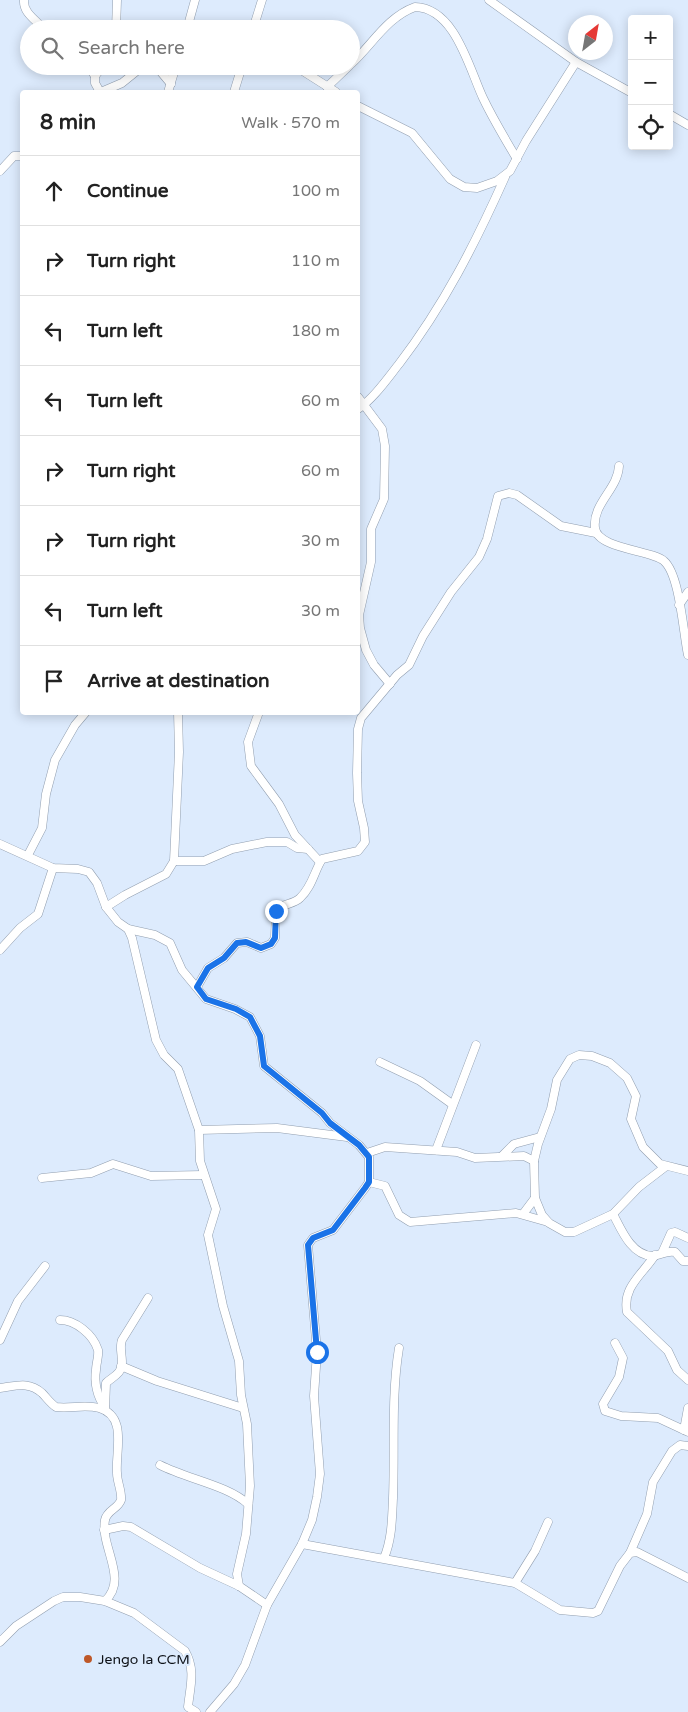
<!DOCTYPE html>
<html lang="en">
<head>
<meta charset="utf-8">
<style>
	body { margin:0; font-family:"Varela Round",sans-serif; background:#f6f6f6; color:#222 }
	.controls { position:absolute; right:15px; top:15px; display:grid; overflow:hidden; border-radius:5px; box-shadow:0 2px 12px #0003 }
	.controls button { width:45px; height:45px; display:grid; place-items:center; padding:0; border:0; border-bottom:1px solid #e0e0e0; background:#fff; color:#222; font:25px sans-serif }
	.compass { position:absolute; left:568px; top:15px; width:45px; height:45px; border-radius:50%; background:#fff; box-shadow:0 2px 12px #0003; rotate:31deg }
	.stop { position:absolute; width:15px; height:15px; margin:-11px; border:4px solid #1a73e8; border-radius:50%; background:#fff }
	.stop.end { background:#1a73e8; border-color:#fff; box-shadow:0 1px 5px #0008 }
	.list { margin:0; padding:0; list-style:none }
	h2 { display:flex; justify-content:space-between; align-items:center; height:65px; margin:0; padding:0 20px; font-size:21px }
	h2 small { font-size:16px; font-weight:400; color:#767676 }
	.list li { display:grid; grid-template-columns:32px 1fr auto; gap:15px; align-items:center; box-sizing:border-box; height:70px; padding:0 20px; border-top:1px solid #e0e0e0 }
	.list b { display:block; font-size:19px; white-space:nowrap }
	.list em { font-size:16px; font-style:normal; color:#767676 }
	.icon { flex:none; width:28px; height:28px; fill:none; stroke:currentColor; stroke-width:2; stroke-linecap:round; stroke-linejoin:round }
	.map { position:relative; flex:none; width:688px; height:1712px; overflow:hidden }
	.search { position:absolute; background:#fff; box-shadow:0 2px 12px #0003; left:20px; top:20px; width:340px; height:55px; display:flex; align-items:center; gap:12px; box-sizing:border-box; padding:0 18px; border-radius:28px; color:#767676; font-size:19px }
	.panel { position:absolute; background:#fff; box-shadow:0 2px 12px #0003; left:20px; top:90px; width:340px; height:625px; border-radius:5px }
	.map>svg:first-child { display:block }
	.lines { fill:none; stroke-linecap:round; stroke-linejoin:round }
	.street-casing { stroke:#919eaf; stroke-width:9 }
	.street { stroke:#fff; stroke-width:8 }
	.route { stroke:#1a73e8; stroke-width:6 }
	.poi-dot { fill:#be5829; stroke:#ddebfd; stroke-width:2 }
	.labels { text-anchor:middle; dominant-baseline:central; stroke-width:4; stroke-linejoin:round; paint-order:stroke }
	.poi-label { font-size:14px; fill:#0d1117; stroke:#ddebfd; text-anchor:start }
</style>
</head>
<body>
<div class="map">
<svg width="688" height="1712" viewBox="0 0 688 1712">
	<rect width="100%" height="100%" fill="#ddebfd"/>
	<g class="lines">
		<defs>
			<g id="street">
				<path d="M 24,0 C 23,13 36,20 44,29"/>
				<path d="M 489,0 L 576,62 L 632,93"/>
				<path d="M 116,29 L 117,0"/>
				<path d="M 187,29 L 195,0"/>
				<path d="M 253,29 L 262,0"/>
				<path d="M 351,64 C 372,45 387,17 415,7 C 455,8 469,68 483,98 C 493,119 505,139 517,159"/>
				<path d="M 88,66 L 95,76"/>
				<path d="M 156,66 L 171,84"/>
				<path d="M 295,66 L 336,92"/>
				<path d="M 327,87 L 349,66"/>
				<path d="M 100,92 L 95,83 L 95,76 L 103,66"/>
				<path d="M 101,92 L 122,83 L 143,66"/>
				<path d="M 168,92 L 176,66"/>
				<path d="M 234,92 L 242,66"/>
				<path d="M 358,106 L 412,133 L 450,179 L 464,187 L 477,188 L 497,181 L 510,171 L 526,141 L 576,62"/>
				<path d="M 669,114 L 688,125"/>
				<path d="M 0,171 L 14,156 L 22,156"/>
				<path d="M 358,397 L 382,429 L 385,446 L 384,499 L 371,529 L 371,562 L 359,615 L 360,628 L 366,650 L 374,665 L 390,684"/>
				<path d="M 358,409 C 374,398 387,379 399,364 C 444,305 475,244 505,177"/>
				<path d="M 619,466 C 618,489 592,504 595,528 C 597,549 652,550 664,561 C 680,575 683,632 688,655"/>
				<path d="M 679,605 L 688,592"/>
				<path d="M 259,712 L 248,742 L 251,766 L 279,804 L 295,835 L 320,862"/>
				<path d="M 0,844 L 53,868 L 78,869 L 89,872 L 97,883 L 106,907 L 118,922 L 128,929 L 155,935 L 170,943 L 182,970 L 206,999 L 235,1009 L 250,1017 L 260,1036 L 264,1066 L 322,1113 L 330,1123 L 359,1145 L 369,1157 L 369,1182 L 365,1188 L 333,1230 L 313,1238 L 308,1245 L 317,1352 L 314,1396 L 320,1474 L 317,1497 L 312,1520 L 302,1544 L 267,1605 L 245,1665 L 234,1684 L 210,1712"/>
				<path d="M 28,855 L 42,828 L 46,794 L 55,760 L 75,725 L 86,712"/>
				<path d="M 174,861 L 204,861 L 232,849 L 267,842 L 287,842 L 297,848 L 308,849"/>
				<path d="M 106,907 L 125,895 L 166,874 L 174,861 L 179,752 L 178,712"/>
				<path d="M 128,929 L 132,938 L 156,1040 L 164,1055 L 178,1069 L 199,1130 L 200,1161 L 216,1209 L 208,1235 L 223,1306 L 239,1361 L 241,1395 L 247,1424 L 250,1486 L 246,1534 L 237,1574 L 239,1586"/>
				<path d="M 0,950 L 20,928 L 38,914 L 53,868"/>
				<path d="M 197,987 L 208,968 L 224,958 L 237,943 L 247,942 L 261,948 L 271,944 L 275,938 L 276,911 C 282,903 293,905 300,898 C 312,887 314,872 322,859 L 358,851 L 365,842 L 364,828 L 358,801 L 357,773 L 358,729 L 361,718 L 397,675 L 409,665 L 423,636 L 451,592 L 479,557 L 487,539 L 498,496 L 509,493 L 517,495 L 561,526 L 596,533"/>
				<path d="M 380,1062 L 420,1081 L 452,1104"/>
				<path d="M 199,1130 L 277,1128 L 347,1137"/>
				<path d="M 436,1150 L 476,1045"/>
				<path d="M 367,1153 L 385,1147 L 457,1152 L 475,1158 L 524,1156 L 534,1161"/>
				<path d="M 502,1156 L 514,1144 L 540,1137"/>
				<path d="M 665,1167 L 639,1187 L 613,1214 L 574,1232 L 565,1232 L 549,1223 L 542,1215 L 535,1198 L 534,1161 L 538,1144 L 551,1109 L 557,1080 L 570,1059 L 579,1055 L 592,1056 L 610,1063 L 627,1078 L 636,1096 L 631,1119 L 643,1147 L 660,1164 L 688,1171"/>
				<path d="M 42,1178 L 91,1173 L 113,1164 L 151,1176 L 203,1175"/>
				<path d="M 369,1182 L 385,1186 L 399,1215 L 410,1222 L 516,1213 L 548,1222"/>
				<path d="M 523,1214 L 535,1198"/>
				<path d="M 613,1214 C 621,1229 631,1255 652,1256 C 660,1256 666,1250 675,1252 L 683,1261 L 688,1261"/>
				<path d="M 662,1253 L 671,1233 L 675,1232 L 688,1238"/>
				<path d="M 655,1255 C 643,1274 622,1287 627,1312 L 668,1351 L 677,1370 L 688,1380"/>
				<path d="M 60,1320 C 75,1320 93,1334 98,1350 C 99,1356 96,1364 96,1370 C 94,1382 97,1397 105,1407"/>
				<path d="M 0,1340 L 18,1301 L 45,1266"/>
				<path d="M 615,1343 L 623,1358 L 619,1377 L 603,1404 L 605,1411 L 621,1416 L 658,1418 L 688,1432"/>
				<path d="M 121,1366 L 157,1381 L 243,1408"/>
				<path d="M 0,1388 C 16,1386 29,1381 42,1393 C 47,1398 50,1403 56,1407 C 71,1409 84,1404 99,1408 C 128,1416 115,1452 117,1473 C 117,1482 122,1491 121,1500 C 118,1509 107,1510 105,1520 C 100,1547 129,1579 105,1601"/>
				<path d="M 105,1410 L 106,1383 C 110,1379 115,1377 119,1372 C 126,1363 118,1350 122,1340 L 148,1298"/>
				<path d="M 684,1430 L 688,1408"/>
				<path d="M 160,1465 C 187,1479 227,1485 248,1504"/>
				<path d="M 104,1530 L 123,1526 L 131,1527 L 200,1568 L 239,1586 L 267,1605"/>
				<path d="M 302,1544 L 515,1583 L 560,1610 L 593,1613 L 598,1611 L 620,1566 L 630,1553 L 637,1552 L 688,1578"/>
				<path d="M 630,1553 L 647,1514 L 653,1482 L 672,1451 L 680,1445 L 688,1446"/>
				<path d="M 384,1558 C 392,1539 392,1519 393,1498 C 395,1447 391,1397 399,1348"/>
				<path d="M 515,1583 L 535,1551 L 548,1522"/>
				<path d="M 0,1642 L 16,1626 L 54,1601 L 63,1597 L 80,1597 L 105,1601 L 134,1613 L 185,1651 C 196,1670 190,1687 188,1707 L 196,1712"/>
			</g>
		</defs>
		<use href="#street" class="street-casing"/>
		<use href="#street" class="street"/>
	</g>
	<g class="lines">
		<path class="route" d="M 276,911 L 275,938 L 271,944 L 261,948 L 246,942 L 237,943 L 224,958 L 208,968 L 197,987 L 206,999 L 236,1009 L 250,1017 L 260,1036 L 264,1066 L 322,1113 L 330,1123 L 359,1145 L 369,1157 L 369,1182 L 365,1188 L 333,1230 L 313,1238 L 308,1245 L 317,1352"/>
	</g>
	<circle class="poi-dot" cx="88" cy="1659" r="5"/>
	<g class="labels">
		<g class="poi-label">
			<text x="98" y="1659">Jengo la CCM</text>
		</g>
	</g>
</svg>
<div class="controls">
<button>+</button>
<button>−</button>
<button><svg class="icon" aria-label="locate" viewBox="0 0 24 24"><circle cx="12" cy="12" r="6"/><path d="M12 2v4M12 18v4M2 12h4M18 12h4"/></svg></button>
</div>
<svg class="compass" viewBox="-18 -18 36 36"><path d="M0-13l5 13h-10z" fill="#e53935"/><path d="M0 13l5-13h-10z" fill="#767676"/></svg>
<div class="stop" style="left:317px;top:1352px"></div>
<div class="stop end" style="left:276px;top:911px"></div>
<div class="search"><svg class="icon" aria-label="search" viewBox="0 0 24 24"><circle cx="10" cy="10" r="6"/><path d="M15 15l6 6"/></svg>Search here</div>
<section class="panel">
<h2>8 min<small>Walk · 570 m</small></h2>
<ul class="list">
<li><svg class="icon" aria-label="ahead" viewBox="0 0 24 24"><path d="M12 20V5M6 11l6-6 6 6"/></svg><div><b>Continue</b></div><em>100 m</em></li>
<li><svg class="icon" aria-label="right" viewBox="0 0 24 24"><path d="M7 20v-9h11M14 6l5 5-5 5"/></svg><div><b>Turn right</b></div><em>110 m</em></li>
<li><svg class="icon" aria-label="left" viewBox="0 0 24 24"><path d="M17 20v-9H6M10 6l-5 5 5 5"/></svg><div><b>Turn left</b></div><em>180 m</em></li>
<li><svg class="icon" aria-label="left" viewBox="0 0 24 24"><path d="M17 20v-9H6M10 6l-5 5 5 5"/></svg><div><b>Turn left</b></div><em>60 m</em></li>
<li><svg class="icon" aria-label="right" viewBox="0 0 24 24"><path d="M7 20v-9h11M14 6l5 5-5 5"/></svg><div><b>Turn right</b></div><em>60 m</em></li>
<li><svg class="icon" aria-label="right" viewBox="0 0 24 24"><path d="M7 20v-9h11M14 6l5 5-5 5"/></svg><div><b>Turn right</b></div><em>30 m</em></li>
<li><svg class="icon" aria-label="left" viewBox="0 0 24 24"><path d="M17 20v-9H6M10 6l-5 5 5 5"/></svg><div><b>Turn left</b></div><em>30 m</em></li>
<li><svg class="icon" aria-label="arrive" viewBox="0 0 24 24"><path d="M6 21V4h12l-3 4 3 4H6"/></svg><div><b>Arrive at destination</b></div></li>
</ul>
</section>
</div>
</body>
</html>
